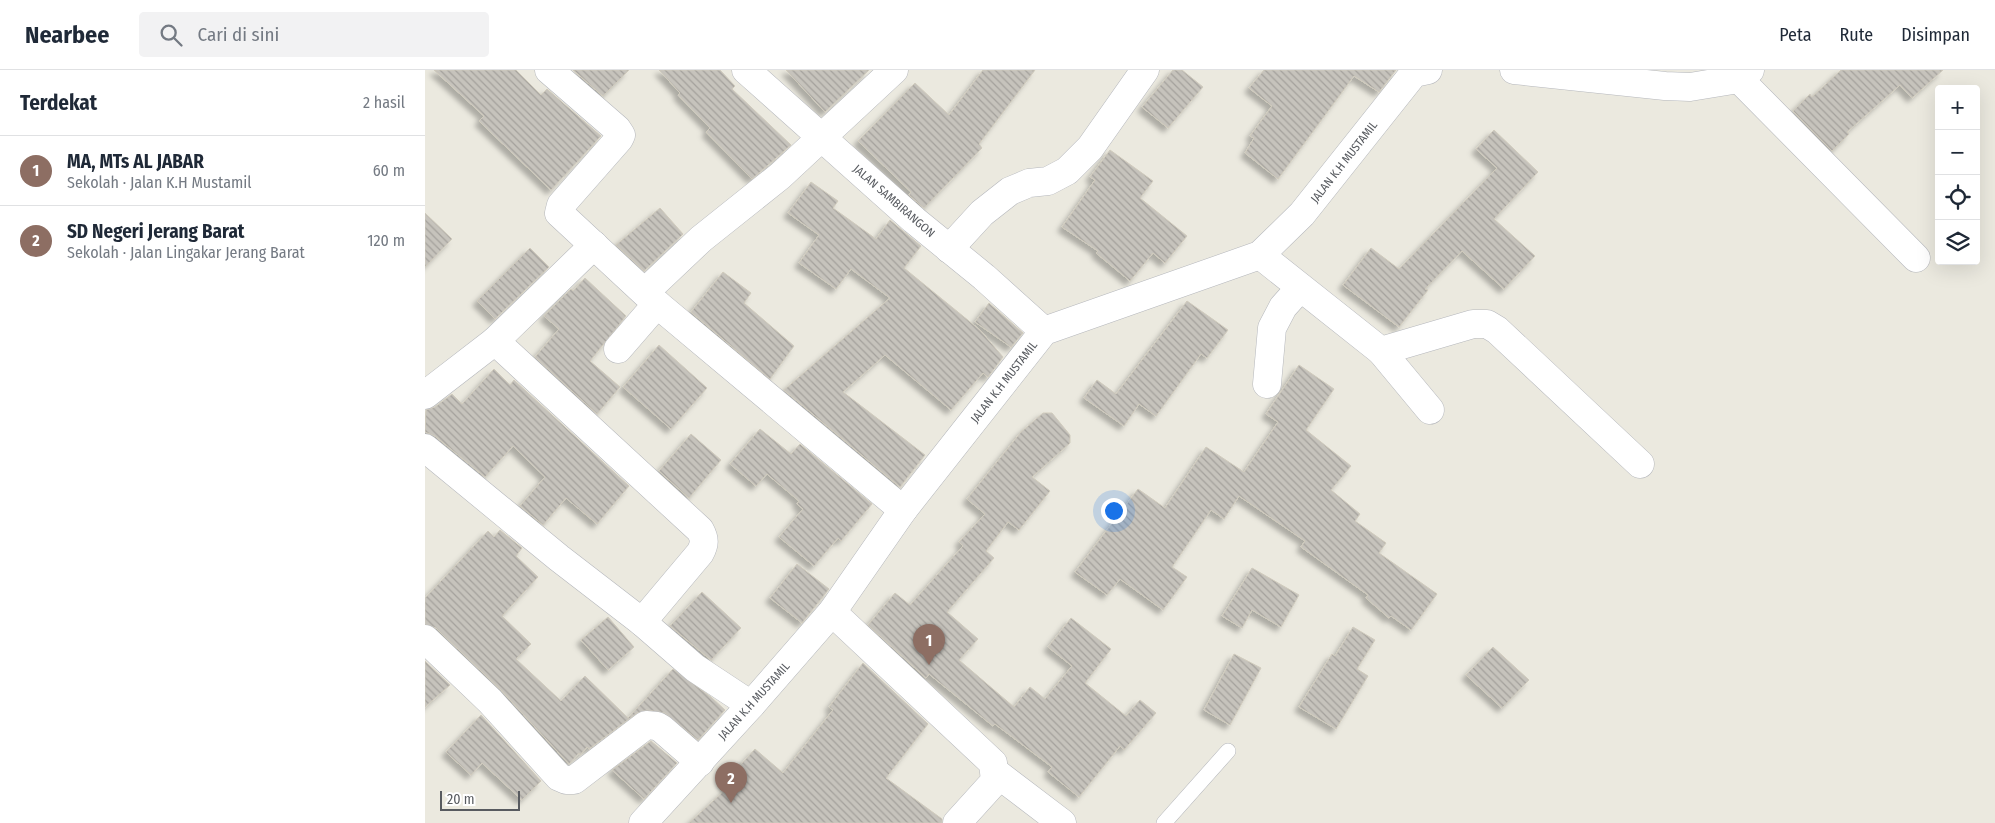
<!DOCTYPE html>
<html lang="id">
<head>
<meta charset="utf-8">
<style>
	body { margin:0; font-family:"Fira Sans Condensed",sans-serif; background:#f2f2f3; color:#1f2937 }
	.controls { position:absolute; right:15px; top:15px; display:grid; overflow:hidden; border-radius:5px; box-shadow:0 5px 20px #0002 }
	.controls button { width:45px; height:45px; display:grid; place-items:center; padding:0; border:0; border-bottom:1px solid #e0e1e3; background:#fff; color:#1f2937; font:25px sans-serif }
	.scale { position:absolute; left:15px; bottom:12px; width:80px; box-sizing:border-box; padding-left:5px; border:2px solid #585b60; border-top:0; font-size:14px; line-height:18px; white-space:nowrap; color:#585b60; -webkit-text-stroke:4px #fff; paint-order:stroke }
	.you { position:absolute; left:688px; top:440px; width:18px; height:18px; margin:-12px; border:4px solid #fff; border-radius:50%; background:#1a73e8; box-shadow:0 0 0 8px #1a73e833 }
	.badge { display:grid; place-items:center; width:32px; height:32px; border-radius:50%; background:#7c3aed; color:#fff; font-size:16px; font-weight:700 }
	.pin { position:absolute; translate:-50% -41px; filter:drop-shadow(0 1px 2px #0008) }
	.pin::after { content:''; position:absolute; top:26px; width:18px; height:15px; background:inherit; clip-path:polygon(0 0,100% 0,50% 100%) }
	.list { margin:0; padding:0; list-style:none }
	h2 { display:flex; justify-content:space-between; align-items:center; height:65px; margin:0; padding:0 20px; font-size:21px }
	h2 small { font-size:16px; font-weight:400; color:#747a83 }
	.list li { display:grid; grid-template-columns:32px 1fr auto; gap:15px; align-items:center; box-sizing:border-box; height:70px; padding:0 20px; border-top:1px solid #e0e1e3 }
	.list b { display:block; font-size:19px; white-space:nowrap }
	.list p { margin:0; font-size:16px; white-space:nowrap; color:#747a83 }
	.list em { font-size:16px; font-style:normal; color:#747a83 }
	.icon { flex:none; width:28px; height:28px; fill:none; stroke:currentColor; stroke-width:2; stroke-linecap:round; stroke-linejoin:round }
	.map { position:relative; flex:none; width:1570px; height:753px; overflow:hidden }
	header { display:flex; align-items:center; gap:30px; box-sizing:border-box; height:70px; padding:0 25px; background:#fff; border-bottom:1px solid #e0e1e3 }
	header strong { font-size:24px }
	nav { display:flex; gap:28px; margin-inline-start:auto; font-size:18px }
	.search { width:350px; height:45px; background:#f2f2f3; display:flex; align-items:center; gap:12px; box-sizing:border-box; padding:0 18px; border-radius:5px; color:#747a83; font-size:19px }
	main { display:flex }
	aside { flex:1; background:#fff }
	.map>svg:first-child { display:block }
	.building { fill:url(#building-back-hatch); stroke:#d0cbbd; filter:url(#shadow) }
	.lines { fill:none; stroke-linecap:round; stroke-linejoin:round }
	.service-casing { stroke:#b5b7bc; stroke-width:16 }
	.minor-casing { stroke:#b5b7bc; stroke-width:29 }
	.service { stroke:#fff; stroke-width:15 }
	.minor { stroke:#fff; stroke-width:28 }
	.labels { text-anchor:middle; dominant-baseline:central; stroke-width:4; stroke-linejoin:round; paint-order:stroke }
	.street-label { font-size:12px; fill:#585b60; stroke:#fff }
</style>
</head>
<body>
<header>
<strong>Nearbee</strong>
<div class="search"><svg class="icon" aria-label="search" viewBox="0 0 24 24"><circle cx="10" cy="10" r="6"/><path d="M15 15l6 6"/></svg>Cari di sini</div>
<nav><a>Peta</a><a>Rute</a><a>Disimpan</a></nav>
</header>
<main>
<aside>
<h2>Terdekat<small>2 hasil</small></h2>
<ul class="list">
<li><span class="badge" style="background:#8d6e63">1</span><div><b>MA, MTs AL JABAR</b><p>Sekolah · Jalan K.H Mustamil</p></div><em>60 m</em></li>
<li><span class="badge" style="background:#8d6e63">2</span><div><b>SD Negeri Jerang Barat</b><p>Sekolah · Jalan Lingakar Jerang Barat</p></div><em>120 m</em></li>
</ul>
</aside>
<div class="map">
<svg width="1570" height="753" viewBox="0 0 1570 753">
	<defs>
		<pattern id="building-back-hatch" width="6" height="6" patternUnits="userSpaceOnUse" patternTransform="scale(1.25)"><rect width="6" height="6" fill="#c6c3bc"/><path d="M-1 5l2 2M0 0l6 6M5-1l2 2" fill="none" stroke="#a4a19c"/></pattern>
		<filter id="shadow"><feDropShadow dx="-4.5" dy="4.5" stdDeviation="2.5" flood-color="#0004"/></filter>
	</defs>
	<rect width="100%" height="100%" fill="#ebe9df"/>
	<g class="building">
		<path d="M 9,0 L 91,0 L 116,25 L 122,19 L 176,66 L 126,120 L 54,51 L 59,46 Z"/>
		<path d="M 148,0 L 204,0 L 178,26 Z"/>
		<path d="M 234,0 L 295,0 L 310,16 L 307,19 L 366,75 L 327,109 L 281,62 L 285,58 L 253,25 L 255,23 Z"/>
		<path d="M 361,0 L 444,0 L 400,42 Z"/>
		<path d="M 558,0 L 610,0 L 554,74 L 557,78 L 499,138 L 484,125 L 486,122 L 433,71 L 490,13 L 524,45 Z"/>
		<path d="M 748,0 L 757,0 L 778,17 L 743,58 L 717,37 Z"/>
		<path d="M 839,0 L 971,0 L 954,22 L 929,6 L 853,109 L 820,83 L 829,68 L 825,66 L 847,36 L 824,18 Z"/>
		<path d="M 1416,0 L 1518,0 L 1487,28 L 1475,15 L 1422,62 L 1424,64 L 1407,81 L 1368,41 L 1385,24 L 1387,27 Z"/>
		<path d="M 1069,60 L 1113,102 L 1069,149 L 1110,186 L 1079,219 L 1037,181 L 1000,219 L 1003,220 L 974,257 L 918,215 L 946,178 L 974,199 L 1072,98 L 1051,79 Z"/>
		<path d="M 685,80 L 728,111 L 715,128 L 762,166 L 740,193 L 728,183 L 705,211 L 671,183 L 673,181 L 637,157 L 670,110 L 665,107 Z"/>
		<path d="M 386,112 L 413,131 L 408,138 L 451,169 L 465,150 L 496,176 L 479,198 L 555,260 L 578,287 L 563,307 L 558,303 L 526,340 L 460,285 L 418,322 L 500,385 L 475,417 L 359,320 L 465,228 L 426,199 L 411,219 L 374,193 L 394,165 L 363,143 Z"/>
		<path d="M 235,138 L 258,164 L 219,201 L 191,175 Z"/>
		<path d="M 0,143 L 27,169 L 0,197 Z"/>
		<path d="M 105,178 L 124,197 L 70,249 L 52,231 Z"/>
		<path d="M 298,202 L 326,223 L 319,233 L 369,276 L 345,309 L 266,242 Z"/>
		<path d="M 160,208 L 201,246 L 165,291 L 195,317 L 172,344 L 110,287 L 134,259 L 119,246 L 146,219 L 148,221 Z"/>
		<path d="M 762,231 L 803,260 L 782,288 L 776,284 L 731,346 L 714,334 L 699,356 L 659,328 L 672,310 L 691,324 Z"/>
		<path d="M 564,233 L 598,263 L 586,277 L 550,252 Z"/>
		<path d="M 234,275 L 282,318 L 246,359 L 198,317 Z"/>
		<path d="M 874,295 L 909,319 L 881,360 L 926,396 L 906,420 L 935,444 L 930,451 L 961,473 L 954,483 L 1012,524 L 986,560 L 966,546 L 964,548 L 941,528 L 943,525 L 876,477 L 880,471 L 814,426 L 799,449 L 786,440 L 747,497 L 762,507 L 738,540 L 695,509 L 682,525 L 650,502 L 713,419 L 740,438 L 781,377 L 819,402 L 853,352 L 841,344 Z"/>
		<path d="M 69,299 L 85,315 L 89,310 L 204,416 L 172,454 L 141,428 L 118,455 L 95,436 L 120,407 L 88,376 L 60,407 L 10,366 L 0,362 L 1,340 L 10,337 L 27,324 L 37,334 Z"/>
		<path d="M 618,343 L 627,343 L 645,365 L 645,373 L 607,407 L 625,421 L 594,460 L 583,452 L 561,481 L 569,488 L 522,542 L 553,569 L 534,590 L 589,637 L 605,617 L 620,629 L 647,596 L 623,577 L 646,548 L 686,579 L 660,613 L 701,646 L 715,630 L 731,643 L 699,680 L 695,676 L 654,727 L 623,702 L 627,697 L 570,654 L 568,656 L 504,604 L 501,608 L 443,555 L 470,523 L 485,535 L 538,476 L 534,472 L 560,444 L 542,429 L 596,362 Z"/>
		<path d="M 335,359 L 366,384 L 375,374 L 447,434 L 416,471 L 413,468 L 389,496 L 354,467 L 378,439 L 372,434 L 374,431 L 342,404 L 331,416 L 305,394 Z"/>
		<path d="M 266,364 L 296,390 L 264,428 L 234,401 Z"/>
		<path d="M 75,460 L 97,478 L 91,486 L 113,507 L 77,546 L 106,574 L 91,589 L 136,631 L 160,606 L 203,648 L 248,599 L 286,627 L 300,640 L 273,670 L 240,643 L 222,640 L 212,643 L 164,679 L 162,677 L 155,685 L 154,683 L 144,694 L 76,620 L 11,558 L 0,554 L 0,528 L 63,461 L 69,467 Z"/>
		<path d="M 372,494 L 404,519 L 377,553 L 345,528 Z"/>
		<path d="M 827,498 L 874,525 L 856,557 L 827,540 L 817,558 L 797,546 Z"/>
		<path d="M 277,522 L 316,558 L 286,590 L 245,556 Z"/>
		<path d="M 183,547 L 209,577 L 183,600 L 156,570 Z"/>
		<path d="M 928,557 L 950,570 L 932,599 L 943,606 L 911,659 L 874,637 L 907,584 L 910,586 Z"/>
		<path d="M 1068,577 L 1104,610 L 1077,638 L 1041,605 Z"/>
		<path d="M 809,584 L 836,598 L 805,655 L 779,640 Z"/>
		<path d="M 0,591 L 25,615 L 0,637 Z"/>
		<path d="M 438,593 L 503,654 L 461,708 L 517,749 L 517,753 L 264,753 L 313,708 L 307,704 L 330,679 L 358,703 L 408,640 L 404,637 Z"/>
		<path d="M 56,645 L 116,711 L 97,730 L 57,693 L 46,705 L 21,682 Z"/>
		<path d="M 226,671 L 252,693 L 219,729 L 187,700 Z"/>
	</g>
	<g class="lines">
		<defs>
			<path id="service" d="M 739,753 L 803,681"/>
			<g id="minor">
				<path d="M 124,0 L 192,59 L 196,65 L 194,69 L 136,135 L 134,143 L 232,234 L 478,440"/>
				<path d="M 321,0 L 489,150 L 559,207 L 619,261"/>
				<path d="M 1089,0 L 1240,16 L 1265,17 L 1314,9 L 1325,0"/>
				<path d="M 1314,9 L 1491,188"/>
				<path d="M 169,175 L 70,271 L 275,460 C 280,469 280,474 275,483 L 217,552"/>
				<path d="M 524,179 L 557,143 L 585,121 L 604,113 L 623,111 L 642,101 L 665,78 L 720,0"/>
				<path d="M 835,185 L 956,281 L 1048,254 L 1062,254 L 1072,260 L 1215,394"/>
				<path d="M 220,222 L 276,169 L 355,106 L 469,0"/>
				<path d="M 193,279 L 232,234"/>
				<path d="M 956,281 L 1005,340"/>
				<path d="M 842,314 L 847,258 L 858,237 L 875,218"/>
				<path d="M 0,325 L 70,271"/>
				<path d="M 0,378 L 134,488 L 217,552 L 270,598 L 326,635"/>
				<path d="M 407,542 L 568,693 L 570,711 L 532,753"/>
				<path d="M 0,569 L 65,631 L 134,707 L 141,710 L 149,710 L 221,655 L 232,656 L 237,659 L 275,692"/>
				<path d="M 570,702 L 637,753"/>
				<path d="M 218,753 L 326,635 L 407,542 L 478,440 L 619,261 L 835,185 L 877,144 L 989,3 L 1003,0"/>
			</g>
		</defs>
		<use href="#service" class="service-casing"/>
		<use href="#minor" class="minor-casing"/>
		<use href="#service" class="service"/>
		<use href="#minor" class="minor"/>
	</g>
	<g class="labels">
		<g class="street-label">
			<text transform="translate(919 92) rotate(-52)">JALAN K.H MUSTAMIL</text>
			<text transform="translate(469 131) rotate(41)">JALAN SAMBIRANGON</text>
			<text transform="translate(579 312) rotate(-52)">JALAN K.H MUSTAMIL</text>
			<text transform="translate(329 631) rotate(-48)">JALAN K.H MUSTAMIL</text>
		</g>
	</g>
</svg>
<div class="controls">
<button>+</button>
<button>−</button>
<button><svg class="icon" aria-label="locate" viewBox="0 0 24 24"><circle cx="12" cy="12" r="6"/><path d="M12 2v4M12 18v4M2 12h4M18 12h4"/></svg></button>
<button><svg class="icon" aria-label="layers" viewBox="0 0 24 24"><path d="M12 4l9 5-9 5-9-5zM3 14l9 5 9-5"/></svg></button>
</div>
<div class="scale">20 m</div>
<div class="you"></div>
<div class="pin badge" style="left:504px;top:595px;background:#8d6e63">1</div>
<div class="pin badge" style="left:306px;top:733px;background:#8d6e63">2</div>
</div>
</main>
</body>
</html>
